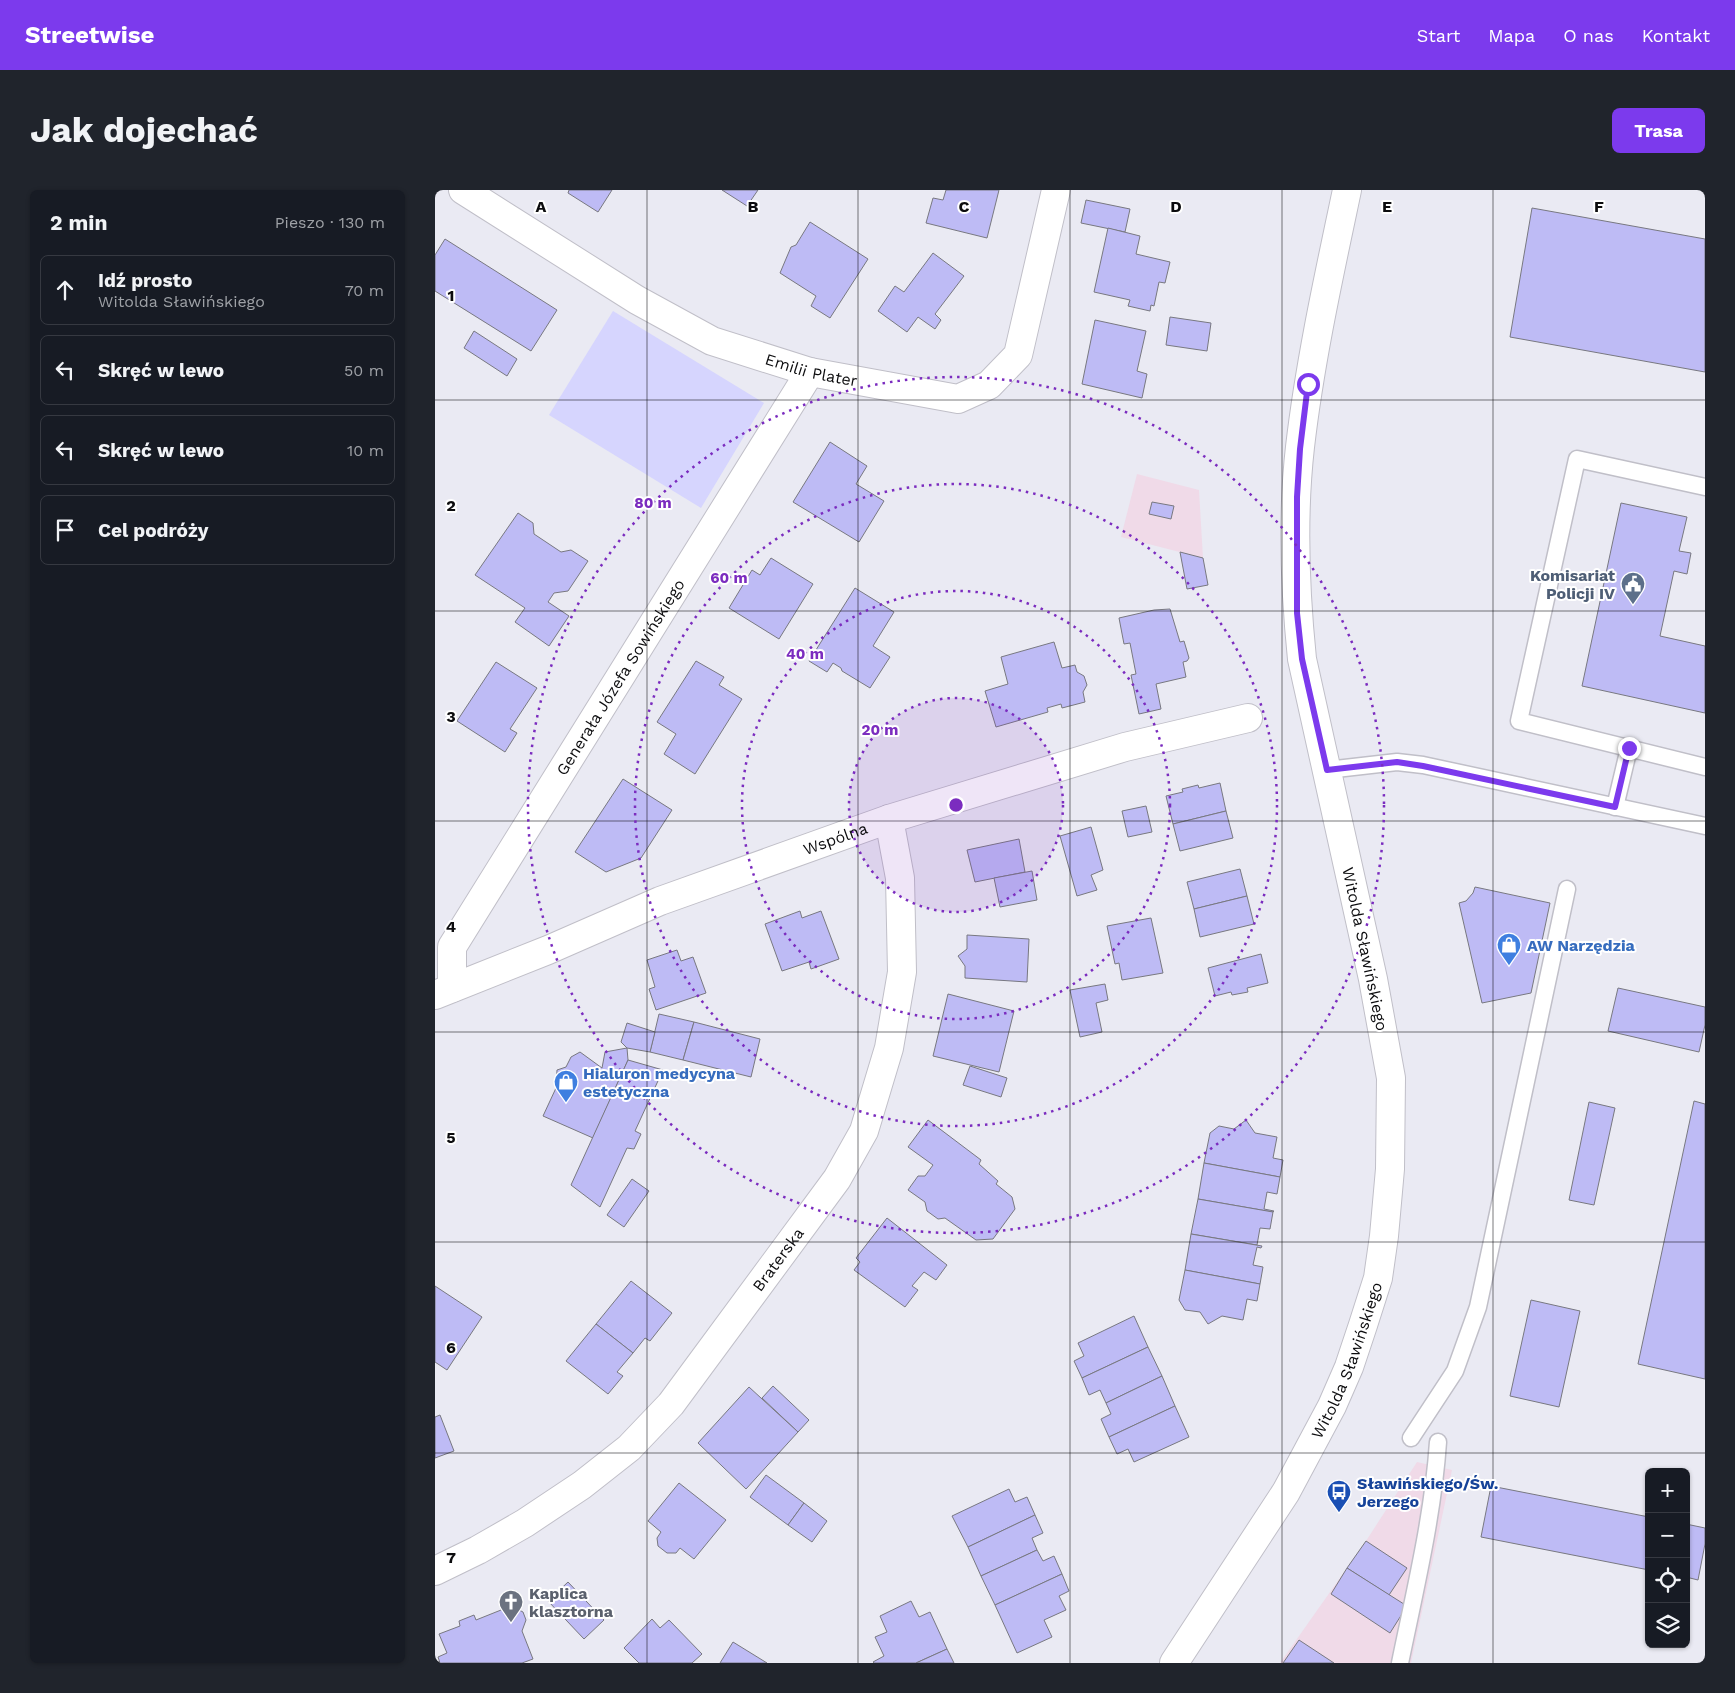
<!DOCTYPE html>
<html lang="pl">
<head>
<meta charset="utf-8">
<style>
	body { margin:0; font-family:"Work Sans",sans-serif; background:#20242c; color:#f1f3f6 }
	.controls { position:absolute; right:15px; bottom:15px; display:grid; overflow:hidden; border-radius:8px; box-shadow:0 1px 4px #0004 }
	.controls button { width:45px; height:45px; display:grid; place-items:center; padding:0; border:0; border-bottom:1px solid #363941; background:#171b24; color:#f1f3f6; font:25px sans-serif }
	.stop { position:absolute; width:15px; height:15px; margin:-11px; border:4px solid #7c3aed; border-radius:50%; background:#fff }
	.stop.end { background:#7c3aed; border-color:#fff; box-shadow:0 1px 5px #0008 }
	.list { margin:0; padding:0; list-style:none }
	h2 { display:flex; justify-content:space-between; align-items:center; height:65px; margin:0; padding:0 20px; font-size:21px }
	h2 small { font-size:16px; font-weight:400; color:#9ea1a6 }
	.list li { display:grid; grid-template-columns:32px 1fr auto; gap:15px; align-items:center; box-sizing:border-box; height:70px; margin:0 10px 10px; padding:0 10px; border:1px solid #363941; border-radius:8px }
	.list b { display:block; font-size:19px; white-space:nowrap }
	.list p { margin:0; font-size:16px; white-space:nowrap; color:#9ea1a6 }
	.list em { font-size:16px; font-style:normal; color:#9ea1a6 }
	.icon { flex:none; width:28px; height:28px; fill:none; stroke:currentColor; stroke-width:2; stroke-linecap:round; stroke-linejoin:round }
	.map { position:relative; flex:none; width:1270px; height:1473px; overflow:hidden; border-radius:8px }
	header { display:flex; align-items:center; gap:30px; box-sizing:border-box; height:70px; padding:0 25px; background:#7c3aed; color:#fff }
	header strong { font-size:24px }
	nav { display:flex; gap:28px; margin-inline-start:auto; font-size:18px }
	.intro { display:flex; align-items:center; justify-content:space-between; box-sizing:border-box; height:120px; padding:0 30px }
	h1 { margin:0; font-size:35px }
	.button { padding:12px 22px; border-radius:8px; background:#7c3aed; color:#fff; font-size:18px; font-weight:700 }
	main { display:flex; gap:30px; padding:0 30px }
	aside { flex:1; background:#171b24; border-radius:8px; box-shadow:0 1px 4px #0004 }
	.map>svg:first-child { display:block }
	.industrial { fill:#f0dae8 }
	.green { fill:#d6d5fe }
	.building { fill:#bebbf5; stroke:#787880 }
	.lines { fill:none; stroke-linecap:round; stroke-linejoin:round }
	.service-casing { stroke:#c0bfc8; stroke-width:19 }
	.minor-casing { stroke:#c0bfc8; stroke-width:30 }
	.secondary-casing { stroke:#c0bfc8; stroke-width:30 }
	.service { stroke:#fff; stroke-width:16 }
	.minor { stroke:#fff; stroke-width:28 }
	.secondary { stroke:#fff; stroke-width:28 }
	.route { stroke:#7c3aed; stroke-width:6 }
	.grid { fill:none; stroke:#0c0c0e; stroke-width:1; stroke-opacity:0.55 }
	.ring { fill:none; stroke:#7b2cbf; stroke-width:2.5; stroke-dasharray:2.5 5 }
	.labels { text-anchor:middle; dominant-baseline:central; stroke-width:4; stroke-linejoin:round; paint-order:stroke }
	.street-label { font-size:16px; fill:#0c0c0e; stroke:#fff }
	.service-label { font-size:16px; font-weight:bold; fill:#4e5e75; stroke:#fff; text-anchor:end }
	.shop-label { font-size:16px; font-weight:bold; fill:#366cbe; stroke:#fff; text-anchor:start }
	.transit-label { font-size:16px; font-weight:bold; fill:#164399; stroke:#fff; text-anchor:start }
	.worship-label { font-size:16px; font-weight:bold; fill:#5b616d; stroke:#fff; text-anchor:start }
	.grid-label { font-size:16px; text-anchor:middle; font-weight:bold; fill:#0c0c0e; stroke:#fff; stroke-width:4; stroke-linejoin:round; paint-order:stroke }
	.centre { fill:#7b2cbf; stroke:#fff; stroke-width:2.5 }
	.ring-label { font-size:15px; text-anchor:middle; font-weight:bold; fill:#7b2cbf; stroke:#fff; stroke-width:4; stroke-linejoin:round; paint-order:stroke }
</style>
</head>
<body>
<header>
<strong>Streetwise</strong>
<nav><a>Start</a><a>Mapa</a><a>O nas</a><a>Kontakt</a></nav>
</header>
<div class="intro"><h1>Jak dojechać</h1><a class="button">Trasa</a></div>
<main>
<aside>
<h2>2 min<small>Pieszo · 130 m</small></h2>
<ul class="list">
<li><svg class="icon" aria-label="ahead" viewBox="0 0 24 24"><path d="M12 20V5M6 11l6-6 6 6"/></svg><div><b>Idź prosto</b><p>Witolda Sławińskiego</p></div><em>70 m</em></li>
<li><svg class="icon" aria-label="left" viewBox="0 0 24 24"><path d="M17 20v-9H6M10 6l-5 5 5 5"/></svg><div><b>Skręć w lewo</b></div><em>50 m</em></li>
<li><svg class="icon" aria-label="left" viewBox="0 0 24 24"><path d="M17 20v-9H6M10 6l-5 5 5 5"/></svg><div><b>Skręć w lewo</b></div><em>10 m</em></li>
<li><svg class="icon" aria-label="arrive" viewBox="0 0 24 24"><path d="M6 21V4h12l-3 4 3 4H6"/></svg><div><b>Cel podróży</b></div></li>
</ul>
</aside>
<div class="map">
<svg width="1270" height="1473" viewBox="0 0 1270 1473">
	<rect width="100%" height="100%" fill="#eaeaf3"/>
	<g class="industrial">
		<path d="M 702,284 L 764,300 L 768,368 L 686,347 Z"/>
		<path d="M 982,1272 L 1017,1280 L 976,1473 L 845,1473 L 931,1351 Z"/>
	</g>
	<path class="green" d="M 178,121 L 329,213 L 266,318 L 114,225 Z"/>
	<g class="building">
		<path d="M 134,0 L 177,0 L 163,22 L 133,3 Z"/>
		<path d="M 287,0 L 323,0 L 312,16 Z"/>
		<path d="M 511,0 L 564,0 L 552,48 L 491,33 L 498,8 L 508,10 Z"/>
		<path d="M 651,10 L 695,19 L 690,42 L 646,33 Z"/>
		<path d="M 1097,18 L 1270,49 L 1270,182 L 1075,147 Z"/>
		<path d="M 375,32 L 433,69 L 395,128 L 376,116 L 381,106 L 345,83 L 356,57 L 361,55 Z"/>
		<path d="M 673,38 L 705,46 L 701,64 L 735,72 L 730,93 L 724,92 L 719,116 L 716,115 L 715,121 L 693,116 L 695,110 L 659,102 Z"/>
		<path d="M 10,49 L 122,120 L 96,161 L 0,101 L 0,65 Z"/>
		<path d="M 498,63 L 529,86 L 500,124 L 506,130 L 500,139 L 483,127 L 472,142 L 443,121 L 460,96 L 469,102 Z"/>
		<path d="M 735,127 L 776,133 L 772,161 L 731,155 Z"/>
		<path d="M 660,130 L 711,141 L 702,181 L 712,184 L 707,208 L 647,194 Z"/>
		<path d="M 39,141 L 82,169 L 72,186 L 29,158 Z"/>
		<path d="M 395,252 L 432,276 L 421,294 L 449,311 L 424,352 L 358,312 Z"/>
		<path d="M 717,312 L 739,316 L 736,329 L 714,324 Z"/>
		<path d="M 1186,313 L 1252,327 L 1244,361 L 1256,363 L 1252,384 L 1239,381 L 1225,446 L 1270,456 L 1270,523 L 1147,496 Z"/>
		<path d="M 83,323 L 98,333 L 99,344 L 126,362 L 136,360 L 153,371 L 133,401 L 119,403 L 113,412 L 134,426 L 114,456 L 80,432 L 90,418 L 40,385 Z"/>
		<path d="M 745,362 L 768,368 L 773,395 L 752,399 Z"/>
		<path d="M 336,368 L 378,394 L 344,449 L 294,418 L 317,380 L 325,385 Z"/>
		<path d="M 420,398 L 459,422 L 438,456 L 455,467 L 435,498 L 407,481 L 406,478 L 398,473 L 392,482 L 374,471 Z"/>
		<path d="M 735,419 L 745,452 L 749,451 L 754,468 L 752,471 L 748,472 L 751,487 L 721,494 L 726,519 L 704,524 L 696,485 L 701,484 L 695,453 L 689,454 L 684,428 L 719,420 Z"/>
		<path d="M 619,452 L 627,478 L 640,475 L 642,482 L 649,486 L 652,495 L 648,502 L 650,512 L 627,518 L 626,514 L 612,518 L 613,522 L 561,537 L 550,501 L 573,494 L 566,467 Z"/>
		<path d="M 261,471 L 289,487 L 284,495 L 307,509 L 260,584 L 229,564 L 241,544 L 222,532 Z"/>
		<path d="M 61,472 L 102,498 L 75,539 L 82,543 L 70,562 L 22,531 Z"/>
		<path d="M 188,589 L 237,620 L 206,668 L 171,682 L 140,662 Z"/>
		<path d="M 785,593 L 791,621 L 738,634 L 731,606 L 748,602 L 747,599 L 763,595 L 764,598 Z"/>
		<path d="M 711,616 L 717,642 L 693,647 L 687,621 Z"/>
		<path d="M 791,621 L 798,648 L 745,661 L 738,634 Z"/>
		<path d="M 656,637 L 668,680 L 656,685 L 662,700 L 642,706 L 625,646 Z"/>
		<path d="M 584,649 L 590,682 L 540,692 L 532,660 Z"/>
		<path d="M 805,679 L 812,706 L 759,719 L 752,692 Z"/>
		<path d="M 597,681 L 602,710 L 565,717 L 559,688 Z"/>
		<path d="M 1040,697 L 1115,713 L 1096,803 L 1047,813 L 1024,713 L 1031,711 L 1038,703 Z"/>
		<path d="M 812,706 L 819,734 L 765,747 L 759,719 Z"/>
		<path d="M 365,721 L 367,728 L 386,721 L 404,769 L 376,779 L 374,772 L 347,781 L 330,734 Z"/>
		<path d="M 716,728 L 728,783 L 687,790 L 684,773 L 680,774 L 672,736 Z"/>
		<path d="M 532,745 L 594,749 L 592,792 L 530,788 L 530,776 L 523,766 L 532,759 Z"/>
		<path d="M 242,760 L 246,771 L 258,767 L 271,803 L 221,820 L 214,799 L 220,797 L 212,770 Z"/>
		<path d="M 826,764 L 833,793 L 812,798 L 813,802 L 797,805 L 796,802 L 780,806 L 773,778 Z"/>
		<path d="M 670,794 L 673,810 L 661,813 L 667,842 L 645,847 L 635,800 Z"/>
		<path d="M 1183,798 L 1270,817 L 1270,835 L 1264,862 L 1173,841 Z"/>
		<path d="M 513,804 L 579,821 L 564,882 L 498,866 Z"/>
		<path d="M 224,824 L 259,832 L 248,870 L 215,862 Z"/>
		<path d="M 259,832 L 325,849 L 316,887 L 248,870 Z"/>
		<path d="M 192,833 L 220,842 L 215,862 L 192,858 L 186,852 Z"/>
		<path d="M 192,858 L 193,870 L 158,948 L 108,926 L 121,898 L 122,880 L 131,877 L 136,867 L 145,862 L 167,878 L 170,862 Z"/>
		<path d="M 193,870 L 228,880 L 200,941 L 206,944 L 199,959 L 192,958 L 165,1017 L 136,995 Z"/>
		<path d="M 535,876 L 572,888 L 566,907 L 528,895 Z"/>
		<path d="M 1259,911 L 1270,914 L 1270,1189 L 1203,1174 Z"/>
		<path d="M 1154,912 L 1180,918 L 1159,1015 L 1134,1010 Z"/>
		<path d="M 493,930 L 546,970 L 544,974 L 563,991 L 561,994 L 577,1007 L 580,1019 L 558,1049 L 541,1050 L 510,1028 L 503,1029 L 492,1021 L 490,1012 L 473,1000 L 483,986 L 490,986 L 498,975 L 473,957 Z"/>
		<path d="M 811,930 L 820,943 L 842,947 L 838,968 L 848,970 L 845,987 L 769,973 L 775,943 L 784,936 L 799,939 Z"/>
		<path d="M 769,973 L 845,987 L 842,1004 L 832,1002 L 829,1019 L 839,1021 L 838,1022 L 763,1009 Z"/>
		<path d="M 197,989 L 214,1001 L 189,1037 L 172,1025 Z"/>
		<path d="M 763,1009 L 838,1022 L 835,1039 L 825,1038 L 822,1055 L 756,1044 Z"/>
		<path d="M 452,1028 L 512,1075 L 501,1090 L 489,1082 L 477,1096 L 483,1100 L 470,1117 L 419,1080 L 425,1072 L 421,1068 Z"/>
		<path d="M 756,1044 L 827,1056 L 826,1058 L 822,1057 L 818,1075 L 828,1077 L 825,1094 L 750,1080 Z"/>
		<path d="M 750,1080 L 825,1094 L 822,1111 L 812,1109 L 808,1130 L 787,1126 L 773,1134 L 765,1122 L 750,1120 L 744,1110 Z"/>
		<path d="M 196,1091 L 237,1123 L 215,1151 L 210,1148 L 198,1163 L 161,1134 Z"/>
		<path d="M 0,1096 L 47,1127 L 12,1180 L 0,1172 Z"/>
		<path d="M 1096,1110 L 1145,1121 L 1124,1217 L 1075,1206 Z"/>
		<path d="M 699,1126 L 713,1157 L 647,1188 L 639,1171 L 649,1166 L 643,1153 Z"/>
		<path d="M 161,1134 L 198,1163 L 182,1182 L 188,1186 L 173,1204 L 131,1171 Z"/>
		<path d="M 713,1157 L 727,1186 L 671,1213 L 665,1200 L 654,1205 L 647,1188 Z"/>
		<path d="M 727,1186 L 740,1216 L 674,1247 L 666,1229 L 676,1224 L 671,1213 Z"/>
		<path d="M 338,1196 L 374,1230 L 363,1242 L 327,1208 Z"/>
		<path d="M 314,1197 L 363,1242 L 311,1299 L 263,1253 Z"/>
		<path d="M 740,1216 L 754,1247 L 699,1272 L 693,1259 L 682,1264 L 674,1247 Z"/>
		<path d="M 5,1225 L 19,1261 L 0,1268 L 0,1227 Z"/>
		<path d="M 331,1285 L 369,1313 L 353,1335 L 315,1307 Z"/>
		<path d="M 244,1293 L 291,1330 L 259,1369 L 245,1358 L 241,1363 L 232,1363 L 223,1356 L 222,1348 L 226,1342 L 213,1331 Z"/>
		<path d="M 1056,1296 L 1214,1327 L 1214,1380 L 1046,1347 Z"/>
		<path d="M 574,1299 L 580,1312 L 592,1307 L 600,1325 L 533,1357 L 517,1326 Z"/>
		<path d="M 369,1313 L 392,1331 L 377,1352 L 353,1335 Z"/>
		<path d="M 600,1325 L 608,1343 L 597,1348 L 602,1360 L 546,1386 L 533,1357 Z"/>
		<path d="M 1251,1334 L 1270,1338 L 1270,1354 L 1263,1390 L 1251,1387 Z"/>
		<path d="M 931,1351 L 972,1378 L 954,1405 L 912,1378 Z"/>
		<path d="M 602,1360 L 608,1371 L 619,1366 L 627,1384 L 560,1415 L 546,1386 Z"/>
		<path d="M 912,1378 L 972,1416 L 955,1443 L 896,1404 Z"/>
		<path d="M 627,1384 L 634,1401 L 624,1406 L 631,1420 L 609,1430 L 617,1447 L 582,1463 L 560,1415 Z"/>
		<path d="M 133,1392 L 169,1430 L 149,1449 L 113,1411 Z"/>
		<path d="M 476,1411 L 484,1427 L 495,1422 L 512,1459 L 481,1473 L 439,1473 L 438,1472 L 449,1466 L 440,1447 L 452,1442 L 445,1426 Z"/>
		<path d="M 76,1416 L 88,1422 L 91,1430 L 87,1441 L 98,1469 L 87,1473 L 5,1473 L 3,1467 L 12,1463 L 4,1444 L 25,1436 L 24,1431 L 39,1425 L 41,1430 Z"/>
		<path d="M 217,1429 L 225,1438 L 234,1430 L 267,1464 L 257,1473 L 204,1473 L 189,1458 Z"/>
		<path d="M 864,1450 L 899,1473 L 848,1473 Z"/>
		<path d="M 298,1452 L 332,1473 L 285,1473 Z"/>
		<path d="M 512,1459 L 519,1473 L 481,1473 Z"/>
	</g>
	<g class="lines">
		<defs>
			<g id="service">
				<path d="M 1270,297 L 1142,269 L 1084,531 L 1270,577"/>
				<path d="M 892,580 L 962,572 L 988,575 L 1270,636"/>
				<path d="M 1180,617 L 1194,558"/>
				<path d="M 976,1248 L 1020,1181 L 1043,1117 L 1132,699"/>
				<path d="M 965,1473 C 980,1400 998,1326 1003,1252"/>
			</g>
			<g id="minor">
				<path id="s1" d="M 28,0 L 202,110 L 277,151 L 375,182 L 523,209 L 554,195 L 583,165 L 621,0"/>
				<path id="s2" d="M 17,798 L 17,757 L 375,182"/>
				<path id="s3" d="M 0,805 L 113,760 L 225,711 L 454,629 L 690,557 L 813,528"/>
				<path id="s4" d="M 0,1381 L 43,1360 L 90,1333 L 147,1295 L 194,1258 L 236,1214 L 402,989 L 429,941 L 454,858 L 467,782 L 465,688 L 454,629"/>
			</g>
			<g id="secondary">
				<path id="s5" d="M 739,1473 L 851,1302 L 897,1216 L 914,1177 L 928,1135 L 943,1088 L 949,1046 L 955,979 L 956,888 L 938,789 L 867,469 C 860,400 857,327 865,257 C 875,171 894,85 912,0"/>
			</g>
		</defs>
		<use href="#service" class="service-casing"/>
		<use href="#minor" class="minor-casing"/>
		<use href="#secondary" class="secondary-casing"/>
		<use href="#service" class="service"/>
		<use href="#minor" class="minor"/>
		<use href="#secondary" class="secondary"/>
	</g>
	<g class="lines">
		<path class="route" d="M 873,194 L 865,259 L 862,307 L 862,423 L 867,469 L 892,580 L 962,572 L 988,576 L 1180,617 L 1194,558"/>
	</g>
	<path class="grid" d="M 212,0 L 212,1473M 423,0 L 423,1473M 635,0 L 635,1473M 847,0 L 847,1473M 1058,0 L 1058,1473M 0,210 L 1270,210M 0,421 L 1270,421M 0,631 L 1270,631M 0,842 L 1270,842M 0,1052 L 1270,1052M 0,1263 L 1270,1263"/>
	<circle cx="521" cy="615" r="107" fill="#7b2cbf" fill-opacity=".12"/>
	<g class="ring">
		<circle cx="521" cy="615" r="107"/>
		<circle cx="521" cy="615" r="214"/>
		<circle cx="521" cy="615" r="321"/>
		<circle cx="521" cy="615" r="428"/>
	</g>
	<defs>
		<symbol id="civic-pin" viewBox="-11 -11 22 30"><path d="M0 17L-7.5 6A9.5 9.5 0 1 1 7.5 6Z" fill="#5c6f8a" stroke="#fff"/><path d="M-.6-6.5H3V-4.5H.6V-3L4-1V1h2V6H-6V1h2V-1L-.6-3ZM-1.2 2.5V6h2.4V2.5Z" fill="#fff"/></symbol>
		<symbol id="shop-pin" viewBox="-11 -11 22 30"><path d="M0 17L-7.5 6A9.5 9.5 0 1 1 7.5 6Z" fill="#3f7fe0" stroke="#fff"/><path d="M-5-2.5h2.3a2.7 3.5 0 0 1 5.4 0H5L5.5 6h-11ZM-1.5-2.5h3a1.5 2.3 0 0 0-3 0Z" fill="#fff"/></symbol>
		<symbol id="bus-pin" viewBox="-11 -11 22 30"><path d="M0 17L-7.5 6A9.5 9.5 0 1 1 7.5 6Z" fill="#1a4fb4" stroke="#fff"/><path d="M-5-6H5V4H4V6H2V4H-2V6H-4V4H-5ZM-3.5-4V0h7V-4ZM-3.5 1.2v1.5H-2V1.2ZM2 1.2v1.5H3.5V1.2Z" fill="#fff"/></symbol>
		<symbol id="church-pin" viewBox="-11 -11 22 30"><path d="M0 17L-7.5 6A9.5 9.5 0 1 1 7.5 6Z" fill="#6b7280" stroke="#fff"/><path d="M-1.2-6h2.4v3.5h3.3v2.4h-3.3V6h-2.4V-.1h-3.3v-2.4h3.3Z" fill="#fff"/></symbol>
	</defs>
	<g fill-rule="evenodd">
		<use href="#civic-pin" x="1184" y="380" width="28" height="38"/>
		<use href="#shop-pin" x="1060" y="741" width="28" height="38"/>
		<use href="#shop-pin" x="117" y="878" width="28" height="38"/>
		<use href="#bus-pin" x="890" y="1288" width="28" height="38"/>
		<use href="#church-pin" x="62" y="1398" width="28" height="38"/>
	</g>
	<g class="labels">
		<g class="street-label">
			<text stroke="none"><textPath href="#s1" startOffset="395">Emilii Plater</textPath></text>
			<text stroke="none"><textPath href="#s2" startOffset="359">Generała Józefa Sowińskiego</textPath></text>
			<text stroke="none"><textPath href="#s3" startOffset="430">Wspólna</textPath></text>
			<text transform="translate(930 759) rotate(78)">Witolda Sławińskiego</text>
			<text stroke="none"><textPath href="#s4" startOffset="471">Braterska</textPath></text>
			<text stroke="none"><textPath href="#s5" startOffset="350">Witolda Sławińskiego</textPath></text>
		</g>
		<g class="service-label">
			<text x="1180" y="385">Komisariat<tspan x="1180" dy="18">Policji IV</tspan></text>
		</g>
		<g class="shop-label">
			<text x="1092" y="755">AW Narzędzia</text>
			<text x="148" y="883">Hialuron medycyna<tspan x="148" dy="18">estetyczna</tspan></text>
		</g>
		<g class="transit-label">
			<text x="922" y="1293">Sławińskiego/Św.<tspan x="922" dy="18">Jerzego</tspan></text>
		</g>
		<g class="worship-label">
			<text x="94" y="1403">Kaplica<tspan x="94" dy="18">klasztorna</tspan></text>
		</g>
	</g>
	<g class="grid-label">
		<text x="106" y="22">A</text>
		<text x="318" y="22">B</text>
		<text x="529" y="22">C</text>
		<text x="741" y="22">D</text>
		<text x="952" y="22">E</text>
		<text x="1164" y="22">F</text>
		<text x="16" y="111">1</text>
		<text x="16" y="321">2</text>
		<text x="16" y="532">3</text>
		<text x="16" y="742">4</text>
		<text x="16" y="953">5</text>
		<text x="16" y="1163">6</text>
		<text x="16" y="1373">7</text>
	</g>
	<circle cx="521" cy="615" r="8" class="centre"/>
	<g class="ring-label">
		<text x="218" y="318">80 m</text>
		<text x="294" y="393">60 m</text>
		<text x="370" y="469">40 m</text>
		<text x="445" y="545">20 m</text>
	</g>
</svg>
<div class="controls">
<button>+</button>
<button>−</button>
<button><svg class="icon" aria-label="locate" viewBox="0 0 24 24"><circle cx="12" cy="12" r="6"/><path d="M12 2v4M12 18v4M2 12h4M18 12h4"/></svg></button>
<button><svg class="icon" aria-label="layers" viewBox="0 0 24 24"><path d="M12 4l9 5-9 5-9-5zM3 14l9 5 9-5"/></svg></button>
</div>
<div class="stop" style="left:873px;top:194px"></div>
<div class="stop end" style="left:1194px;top:558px"></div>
</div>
</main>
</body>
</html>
